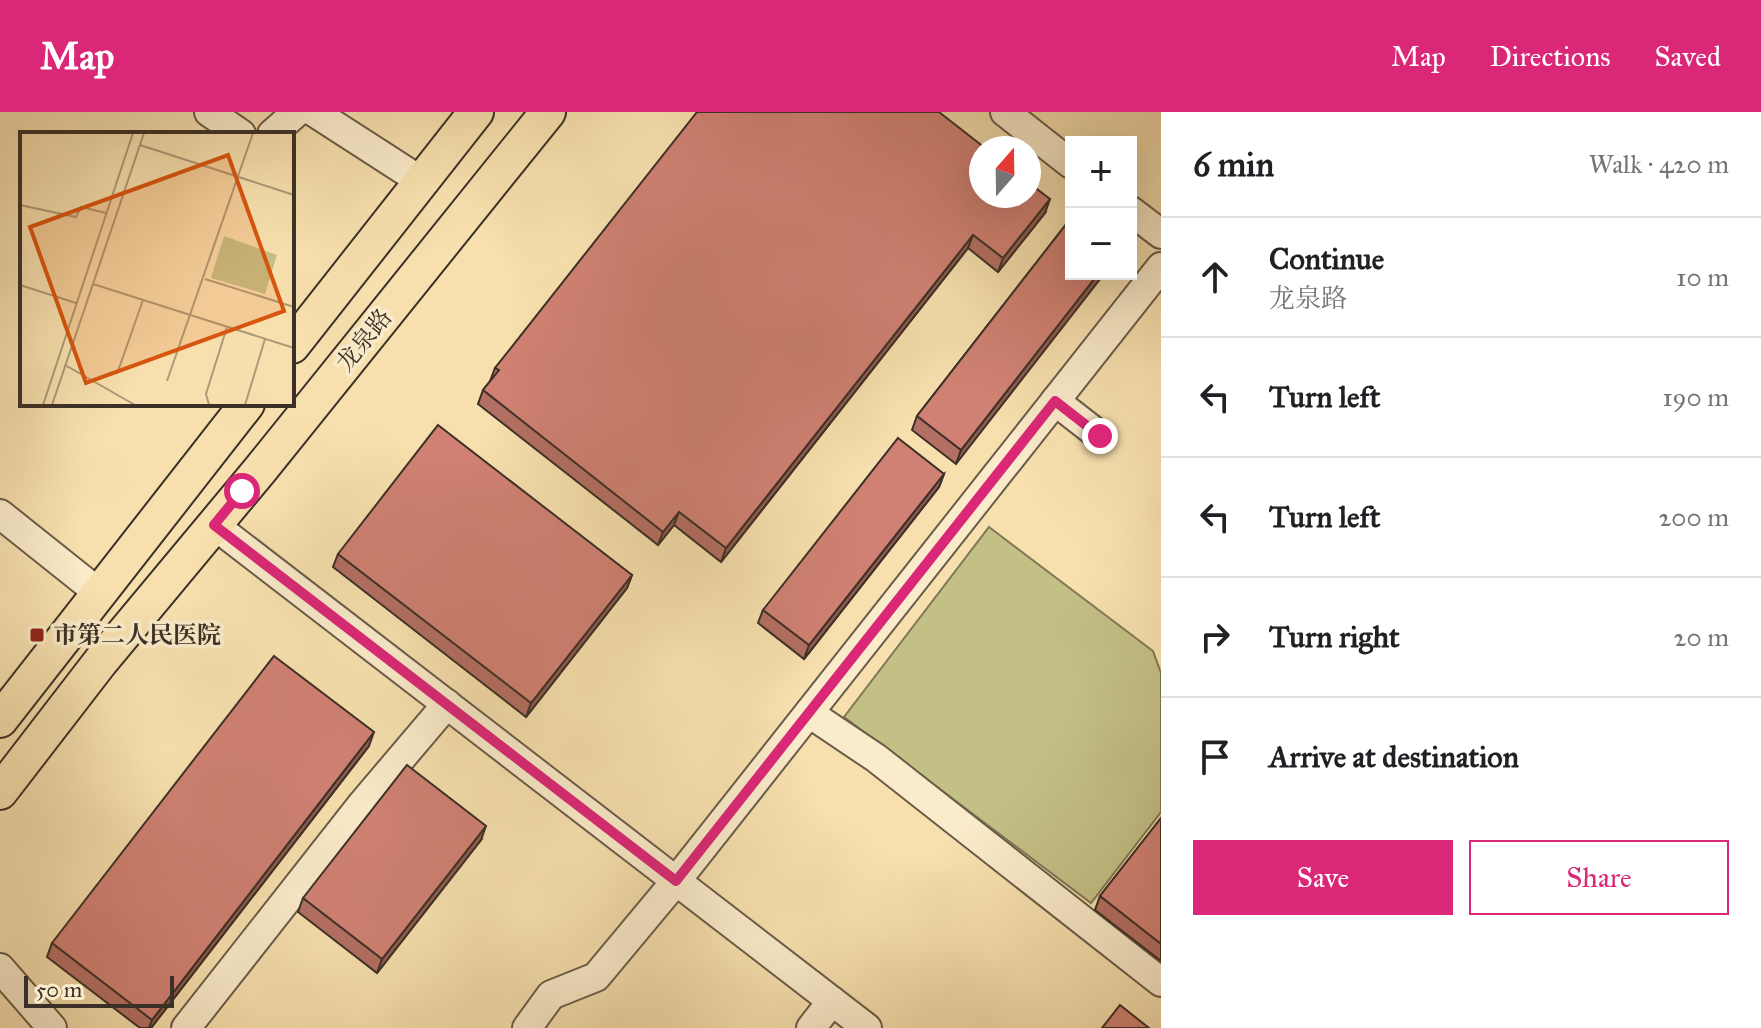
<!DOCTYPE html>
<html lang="en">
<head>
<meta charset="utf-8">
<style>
	body { margin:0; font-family:"IM FELL Great Primer","Noto Serif SC",serif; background:#f6f6f6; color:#202124 }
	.controls { position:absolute; right:24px; top:24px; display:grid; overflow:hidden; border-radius:0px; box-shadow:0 8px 32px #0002 }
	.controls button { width:72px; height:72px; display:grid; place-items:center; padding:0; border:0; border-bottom:2px solid #e0e0e0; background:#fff; color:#202124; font:40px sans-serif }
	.compass { position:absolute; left:969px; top:24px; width:72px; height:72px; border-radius:50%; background:#fff; box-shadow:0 8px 32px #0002; rotate:20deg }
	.scale { position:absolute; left:24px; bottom:20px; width:150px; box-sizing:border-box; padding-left:8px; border:4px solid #3b3027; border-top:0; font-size:22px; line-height:28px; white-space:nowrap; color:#3b3027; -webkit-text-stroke:6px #faebca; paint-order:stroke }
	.stop { position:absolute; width:24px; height:24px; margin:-18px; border:6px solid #db2777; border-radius:50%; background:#fff }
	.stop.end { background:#db2777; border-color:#fff; box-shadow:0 2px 8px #0008 }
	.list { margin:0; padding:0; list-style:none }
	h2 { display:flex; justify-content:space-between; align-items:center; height:104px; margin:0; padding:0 32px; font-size:34px }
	h2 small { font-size:26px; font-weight:400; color:#757577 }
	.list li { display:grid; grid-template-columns:52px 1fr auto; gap:24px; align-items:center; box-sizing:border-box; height:120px; padding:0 32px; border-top:2px solid #e0e0e0 }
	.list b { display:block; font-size:30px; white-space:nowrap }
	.list p { margin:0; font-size:26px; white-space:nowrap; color:#757577 }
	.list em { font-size:26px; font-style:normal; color:#757577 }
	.actions { display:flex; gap:16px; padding:24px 32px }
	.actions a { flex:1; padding:18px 0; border:2px solid #db2777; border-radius:0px; text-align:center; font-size:28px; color:#db2777 }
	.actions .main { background:#db2777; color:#fff }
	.icon { flex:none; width:44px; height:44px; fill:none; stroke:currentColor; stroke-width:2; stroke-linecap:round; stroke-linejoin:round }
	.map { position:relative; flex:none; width:1161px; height:916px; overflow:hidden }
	header { display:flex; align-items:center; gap:48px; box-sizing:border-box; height:112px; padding:0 40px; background:#db2777; color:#fff }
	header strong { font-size:38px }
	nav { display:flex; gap:44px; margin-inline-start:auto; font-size:28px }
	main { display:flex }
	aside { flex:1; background:#fff }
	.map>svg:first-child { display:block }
	.green { fill:#c3c086; stroke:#7f7856; stroke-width:2 }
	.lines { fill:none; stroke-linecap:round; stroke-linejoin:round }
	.minor-casing { stroke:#6a5c49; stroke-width:32 }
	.major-casing { stroke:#3b3027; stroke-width:38 }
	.minor { stroke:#faebca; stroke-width:28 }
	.major { stroke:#f7e0ae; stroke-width:34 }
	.wall { fill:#b36f63; stroke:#3b3027; stroke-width:2 }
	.shaded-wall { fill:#925a50; stroke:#3b3027; stroke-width:2 }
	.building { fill:#d08173; stroke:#3b3027; stroke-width:2 }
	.route { stroke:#db2777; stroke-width:10 }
	.poi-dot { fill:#8f2418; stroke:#faebca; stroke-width:3 }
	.labels { text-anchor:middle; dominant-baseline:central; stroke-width:7; stroke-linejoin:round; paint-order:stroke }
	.street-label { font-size:24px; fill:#3b3027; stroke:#faebca }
	.poi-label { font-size:24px; font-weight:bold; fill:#3b3027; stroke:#faebca; text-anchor:start }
	.inset-road { fill:none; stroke:#ac9a78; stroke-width:2 }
	.view { fill:#d7550f; fill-opacity:0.15; stroke:#d7550f; stroke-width:4 }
	.inset-edge { fill:none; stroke:#3b3027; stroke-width:4 }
</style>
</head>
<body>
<header>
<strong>Map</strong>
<nav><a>Map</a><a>Directions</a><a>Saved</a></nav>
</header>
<main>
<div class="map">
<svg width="1161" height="916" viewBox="0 0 1161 916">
	<rect width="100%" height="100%" fill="#f7e0ae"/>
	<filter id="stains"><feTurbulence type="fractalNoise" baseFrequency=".0025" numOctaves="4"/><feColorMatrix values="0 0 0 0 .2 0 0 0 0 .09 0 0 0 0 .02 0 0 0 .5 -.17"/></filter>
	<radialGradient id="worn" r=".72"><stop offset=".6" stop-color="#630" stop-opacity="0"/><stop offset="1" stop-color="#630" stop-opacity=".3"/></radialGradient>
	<path class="green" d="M 989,415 L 1153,539 L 1161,561 L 1161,700 L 1091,791 L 844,605 Z"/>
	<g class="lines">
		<defs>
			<g id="minor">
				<path d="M 209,0 L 241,22"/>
				<path d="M 314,0 L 421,69"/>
				<path d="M 1005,0 L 1071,52"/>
				<path d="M 272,22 L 297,0"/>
				<path d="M 1131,99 L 1161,122"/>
				<path d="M 1055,289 L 1100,324"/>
				<path d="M 0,402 L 99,481"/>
				<path d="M 214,413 L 867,916"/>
				<path d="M 809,601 L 876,646 L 1161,870"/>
				<path d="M 0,856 L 52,916"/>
				<path d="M 186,916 L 363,691 L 447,592"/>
				<path d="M 527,916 L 551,883 L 596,865 L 676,769 L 1161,155"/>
				<path d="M 811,916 L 832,889"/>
			</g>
			<g id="major">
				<path d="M 292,234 L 476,0"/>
				<path d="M 0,608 L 247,292"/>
				<path d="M 0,680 L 101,549 L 260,358 L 548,0"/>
			</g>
		</defs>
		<use href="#minor" class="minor-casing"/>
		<use href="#major" class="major-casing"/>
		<use href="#minor" class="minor"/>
		<use href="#major" class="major"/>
	</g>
	<g class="wall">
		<path d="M 1045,101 L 998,160 L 968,136 L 721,450 L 674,413 L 658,433 L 478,292 L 483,278 L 490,269 L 495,256 Z"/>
		<path d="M 1071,106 L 956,352 L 912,318 L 917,304 Z"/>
		<path d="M 944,362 L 939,375 L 804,547 L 758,511 L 763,498 Z"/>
		<path d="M 338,442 L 632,463 L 627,476 L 526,605 L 333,455 Z"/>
		<path d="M 369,634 L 151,916 L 140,916 L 47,845 L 52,831 Z"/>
		<path d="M 1161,706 L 1161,849 L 1095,798 L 1100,784 Z"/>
		<path d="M 481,728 L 377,861 L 298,800 L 303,786 Z"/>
	</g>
	<g class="shaded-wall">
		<path d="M 1050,87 L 1045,101 L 998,160 L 1003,146 Z"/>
		<path d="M 973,123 L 968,136 L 721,450 L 726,436 Z"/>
		<path d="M 1098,162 L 1104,162 L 956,352 L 961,338 Z"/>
		<path d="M 944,362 L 939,375 L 804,547 L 809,533 Z"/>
		<path d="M 679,400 L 674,413 L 658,433 L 663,420 Z"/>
		<path d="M 632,463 L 627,476 L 526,605 L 531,591 Z"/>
		<path d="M 374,620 L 369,634 L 151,916 L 149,916 L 152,908 Z"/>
		<path d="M 486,714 L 481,728 L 377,861 L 382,847 Z"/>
	</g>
	<g class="building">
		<path d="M 697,0 L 939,0 L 985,36 L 981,36 L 981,84 L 1029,84 L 1029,71 L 1050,87 L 1003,146 L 973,123 L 726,436 L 679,400 L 663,420 L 483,278 L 499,258 L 495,256 Z"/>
		<path d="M 1071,106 L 1071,162 L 1098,162 L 961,338 L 917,304 Z"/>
		<path d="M 438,313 L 632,463 L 531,591 L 338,442 Z"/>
		<path d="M 898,326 L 944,362 L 809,533 L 763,498 Z"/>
		<path d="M 274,544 L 374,620 L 152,908 L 52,831 Z"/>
		<path d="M 407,653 L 486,714 L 382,847 L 303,786 Z"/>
		<path d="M 1161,706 L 1161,832 L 1100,784 Z"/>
		<path d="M 1120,893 L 1149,916 L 1102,916 Z"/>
	</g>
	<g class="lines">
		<path class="route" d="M 242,379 L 214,413 L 676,769 L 1055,289 L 1100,324"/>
	</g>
	<rect class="poi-dot" x="29" y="515" width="16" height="16" rx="4"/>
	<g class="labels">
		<g class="street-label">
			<text transform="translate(364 228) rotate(-51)">龙泉路</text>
		</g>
		<g class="poi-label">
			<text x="53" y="523">市第二人民医院</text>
		</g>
	</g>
	<g transform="translate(20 20)">
		<rect width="274" height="274" fill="#f7e0ae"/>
		<path d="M 204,104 L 257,123 L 245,162 L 191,146 Z" fill="#c3c086"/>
		<path class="inset-road" d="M 120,13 L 274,63M 0,73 L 56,85 L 61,75 L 86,81M 185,147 L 274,175M 73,152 L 274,216M 0,153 L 56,171M 45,233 L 115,273M 97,242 L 123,168M 147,249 L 233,1M 23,273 L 113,1M 32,273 L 124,1M 189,273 L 186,262 L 207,195M 225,273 L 245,207"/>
		<path class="view" d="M 208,23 L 264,179 L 66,251 L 10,95 Z"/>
		<rect width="274" height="274" class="inset-edge"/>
	</g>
	<rect width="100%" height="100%" filter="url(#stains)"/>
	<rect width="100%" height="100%" fill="url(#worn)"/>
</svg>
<div class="controls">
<button>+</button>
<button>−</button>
</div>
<svg class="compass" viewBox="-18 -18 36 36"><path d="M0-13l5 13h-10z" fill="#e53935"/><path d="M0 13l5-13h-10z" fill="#757577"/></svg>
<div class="scale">50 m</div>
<div class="stop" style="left:242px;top:379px"></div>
<div class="stop end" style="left:1100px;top:324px"></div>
</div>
<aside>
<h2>6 min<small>Walk · 420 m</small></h2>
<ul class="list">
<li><svg class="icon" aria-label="ahead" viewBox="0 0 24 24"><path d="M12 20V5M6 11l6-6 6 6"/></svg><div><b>Continue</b><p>龙泉路</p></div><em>10 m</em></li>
<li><svg class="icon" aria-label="left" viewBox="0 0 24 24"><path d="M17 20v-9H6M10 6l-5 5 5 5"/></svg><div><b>Turn left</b></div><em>190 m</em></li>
<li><svg class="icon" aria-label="left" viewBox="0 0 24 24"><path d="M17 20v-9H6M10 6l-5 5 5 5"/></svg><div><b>Turn left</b></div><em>200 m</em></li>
<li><svg class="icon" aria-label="right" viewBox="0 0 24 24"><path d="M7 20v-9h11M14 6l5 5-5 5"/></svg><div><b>Turn right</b></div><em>20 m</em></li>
<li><svg class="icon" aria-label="arrive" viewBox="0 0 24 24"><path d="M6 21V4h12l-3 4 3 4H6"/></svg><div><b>Arrive at destination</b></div></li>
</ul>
<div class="actions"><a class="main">Save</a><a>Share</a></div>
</aside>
</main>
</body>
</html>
